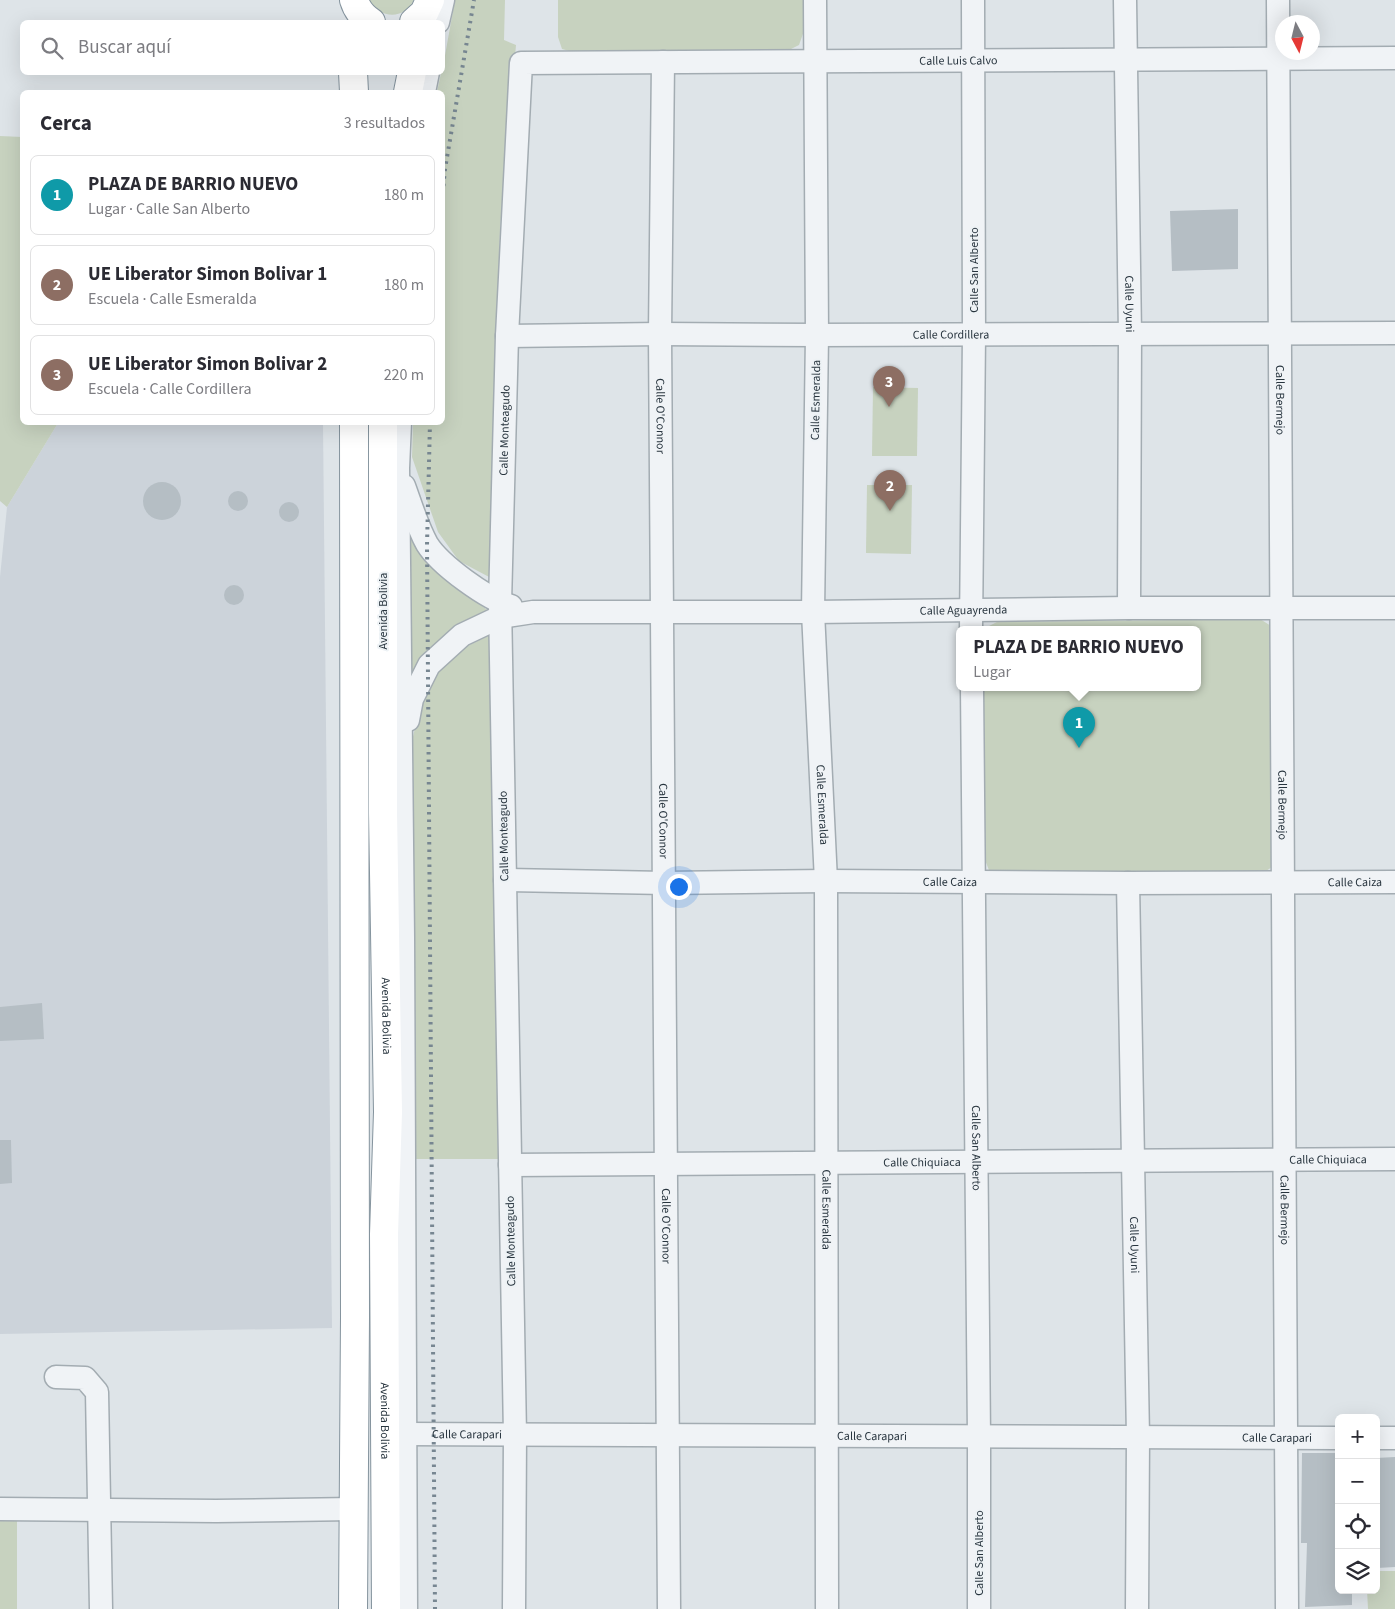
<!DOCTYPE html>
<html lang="es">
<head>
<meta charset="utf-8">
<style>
	body { margin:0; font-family:"Source Sans 3",sans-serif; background:#f2f2f3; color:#2b2b33 }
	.controls { position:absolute; right:15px; bottom:15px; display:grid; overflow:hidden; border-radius:8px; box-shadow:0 5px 20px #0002 }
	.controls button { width:45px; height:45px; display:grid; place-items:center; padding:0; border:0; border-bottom:1px solid #e1e1e2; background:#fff; color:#2b2b33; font:25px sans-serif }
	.compass { position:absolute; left:1275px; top:15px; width:45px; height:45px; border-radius:50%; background:#fff; box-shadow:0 5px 20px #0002; rotate:173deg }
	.you { position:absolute; left:678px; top:886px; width:18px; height:18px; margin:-12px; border:4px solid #fff; border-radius:50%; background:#1a73e8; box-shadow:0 0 0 8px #1a73e833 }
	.badge { display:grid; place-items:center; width:32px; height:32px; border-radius:50%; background:#cf4074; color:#fff; font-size:16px; font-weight:700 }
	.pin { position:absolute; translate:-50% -41px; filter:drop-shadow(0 1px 2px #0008) }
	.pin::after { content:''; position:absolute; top:26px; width:18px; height:15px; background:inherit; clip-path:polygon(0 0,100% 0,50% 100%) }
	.popup { position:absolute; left:956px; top:626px; width:245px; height:65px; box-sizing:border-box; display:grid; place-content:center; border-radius:8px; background:#fff; filter:drop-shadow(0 1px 4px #0005); font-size:16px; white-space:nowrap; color:#7c7c81 }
	.popup b { font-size:19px; color:#2b2b33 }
	.popup::after { content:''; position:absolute; left:50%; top:100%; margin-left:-10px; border:10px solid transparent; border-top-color:#fff }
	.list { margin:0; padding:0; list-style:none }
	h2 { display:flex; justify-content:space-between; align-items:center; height:65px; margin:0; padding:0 20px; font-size:21px }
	h2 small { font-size:16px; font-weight:400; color:#7c7c81 }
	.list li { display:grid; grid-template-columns:32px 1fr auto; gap:15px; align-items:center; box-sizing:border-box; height:80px; margin:0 10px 10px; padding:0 10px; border:1px solid #e1e1e2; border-radius:8px }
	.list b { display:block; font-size:19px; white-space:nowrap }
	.list p { margin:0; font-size:16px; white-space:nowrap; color:#7c7c81 }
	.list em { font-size:16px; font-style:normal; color:#7c7c81 }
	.icon { flex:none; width:28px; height:28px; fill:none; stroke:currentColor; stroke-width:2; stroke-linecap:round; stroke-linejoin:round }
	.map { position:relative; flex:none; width:1395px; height:1609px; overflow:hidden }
	.search { position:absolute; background:#fff; box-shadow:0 5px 20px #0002; left:20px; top:20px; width:425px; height:55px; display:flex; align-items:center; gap:12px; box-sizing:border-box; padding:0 18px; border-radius:8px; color:#7c7c81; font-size:19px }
	.panel { position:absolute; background:#fff; box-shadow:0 5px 20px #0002; left:20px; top:90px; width:425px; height:335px; border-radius:8px }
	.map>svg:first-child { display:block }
	.built { fill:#ccd3da }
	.green { fill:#c7d2bf }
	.building { fill:#b5bec4 }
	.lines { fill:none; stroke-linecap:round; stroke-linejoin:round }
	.minor-casing { stroke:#a3acb2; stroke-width:25 }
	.highway-casing { stroke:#85949e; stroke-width:30 }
	.minor { stroke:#f0f3f6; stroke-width:22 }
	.highway { stroke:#fff; stroke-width:28 }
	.rail { stroke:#778691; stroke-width:4; stroke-dasharray:2.5 5; stroke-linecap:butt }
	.labels { text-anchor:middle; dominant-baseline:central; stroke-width:4; stroke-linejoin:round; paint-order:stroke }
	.street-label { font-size:12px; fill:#27343e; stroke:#edf2f5 }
</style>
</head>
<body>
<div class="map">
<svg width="1395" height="1609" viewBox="0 0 1395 1609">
	<rect width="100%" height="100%" fill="#dee4e8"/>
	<path class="built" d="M 58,423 L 323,423 L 332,1328 L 0,1334 L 0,577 L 7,507 Z"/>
	<g class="green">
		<path d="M 367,0 L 414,0 C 403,21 380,18 367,0 Z"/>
		<path d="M 455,0 L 505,0 L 504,40 L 516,45 L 500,229 L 491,578 L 459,561 L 438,532 L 412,457 L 413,423 L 442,422 L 442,92 L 437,92 L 441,73 L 442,72 Z"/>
		<path d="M 558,0 L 803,0 L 804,31 L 799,45 L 787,51 L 577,53 L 562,49 L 558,37 Z"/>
		<path d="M 0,136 L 22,137 L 22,422 L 58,423 L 7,507 L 0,501 Z"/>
		<path d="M 873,387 L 918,388 L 917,456 L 872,456 Z"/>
		<path d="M 867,485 L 912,485 L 911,554 L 866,553 Z"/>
		<path d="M 410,534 L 472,598 L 491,613 L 410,681 Z"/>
		<path d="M 1260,619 L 1271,626 L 1275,865 L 1260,875 L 990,873 L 984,857 L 984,687 L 1198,687 L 1198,629 L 987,629 L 989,626 L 997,622 Z"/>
		<path d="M 489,635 L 498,1159 L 415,1159 L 410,749 C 420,709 425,680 458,652 C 467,645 479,641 489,635 Z"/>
		<path d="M 0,1520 L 17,1521 L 17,1609 L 0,1609 Z"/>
		<path d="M 1376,1571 L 1395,1571 L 1395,1609 L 1368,1609 L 1367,1590 L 1376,1590 Z"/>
	</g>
	<g class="building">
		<path d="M 1238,209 L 1238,269 L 1172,271 L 1170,211 Z"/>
		<circle cx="162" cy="501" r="19"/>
		<circle cx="238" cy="501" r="10"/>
		<circle cx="289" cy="512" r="10"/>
		<circle cx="234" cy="595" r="10"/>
		<path d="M 42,1003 L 44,1039 L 0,1041 L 0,1007 Z"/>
		<path d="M 0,1140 L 11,1140 L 12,1183 L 0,1184 Z"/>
		<path d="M 1302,1453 L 1339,1453 L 1339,1590 L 1352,1590 L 1352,1605 L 1305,1607 L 1307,1543 L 1301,1543 Z"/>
		<path d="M 1395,1457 L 1395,1567 L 1377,1568 L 1376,1458 Z"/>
	</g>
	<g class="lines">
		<defs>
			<g id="minor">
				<path id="s1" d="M 815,0 L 817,335 L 813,612 L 826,881 L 827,1609"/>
				<path id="s2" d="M 1125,0 L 1130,334 L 1129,608"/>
				<path id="s3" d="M 1278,0 L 1287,1609"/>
				<path d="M 438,22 L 443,0"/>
				<path id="s4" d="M 663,62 L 660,334 L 669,1609"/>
				<path d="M 424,92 L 428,72"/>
				<path id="s5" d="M 507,336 L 660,334 L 817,335 L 1395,333"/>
				<path d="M 400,422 L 398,468 L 403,937 L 406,1609"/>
				<path d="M 404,486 C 411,505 417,526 427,544 C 440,565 487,599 511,606"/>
				<path d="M 971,629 L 974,335 L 973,0"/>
				<path id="s6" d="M 972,687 L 979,1437 L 979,1609"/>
				<path id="s7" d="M 408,720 L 412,699 L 429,665 L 462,635 L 500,617 L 533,612 L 813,612 L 1129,608 L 1395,608"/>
				<path id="s8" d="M 505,880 L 665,883 L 826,881 L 1128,883 L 1395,882"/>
				<path id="s9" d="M 1128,883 L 1138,1437 L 1137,1609"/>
				<path id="s10" d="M 510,1165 L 1395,1159"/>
				<path d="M 56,1377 L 85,1378 L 97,1392 L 101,1609"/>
				<path id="s11" d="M 406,1434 L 1339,1438"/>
				<path d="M 1376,1438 L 1395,1438"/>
				<path d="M 0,1509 L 216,1511 L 353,1509"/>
				<path id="s12" d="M 514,1609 L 515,1435 L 500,603 L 507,336 L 521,63 L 1395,58"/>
			</g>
			<g id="highway">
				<path d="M 354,0 C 357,10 363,17 371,22"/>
				<path d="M 414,22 L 424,13 L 430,0"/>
				<path d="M 353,72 L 354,92"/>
				<path d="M 408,92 L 412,72"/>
				<path id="s13" d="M 383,422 L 383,813 L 388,1112 L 384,1234 L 386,1609"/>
				<path d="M 353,1609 L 355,1317 L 354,422"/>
			</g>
		</defs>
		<use href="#minor" class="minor-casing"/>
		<use href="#highway" class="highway-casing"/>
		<use href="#minor" class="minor"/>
		<use href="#highway" class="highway"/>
		<g class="rail">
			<path d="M 442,201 L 445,169 L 474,0"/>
			<path d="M 430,422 L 427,545 L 435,1609"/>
		</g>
	</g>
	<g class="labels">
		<g class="street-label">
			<text stroke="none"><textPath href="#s12" startOffset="1984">Calle Luis Calvo</textPath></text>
			<text transform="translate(974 270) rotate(-90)">Calle San Alberto</text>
			<text stroke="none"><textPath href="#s2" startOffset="304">Calle Uyuni</textPath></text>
			<text stroke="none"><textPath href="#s5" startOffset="444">Calle Cordillera</textPath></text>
			<text transform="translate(816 400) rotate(-89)">Calle Esmeralda</text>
			<text stroke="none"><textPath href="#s3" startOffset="400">Calle Bermejo</textPath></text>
			<text stroke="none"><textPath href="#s4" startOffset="354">Calle O'Connor</textPath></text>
			<text stroke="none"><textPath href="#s12" startOffset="1179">Calle Monteagudo</textPath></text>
			<text stroke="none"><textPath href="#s7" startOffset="610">Calle Aguayrenda</textPath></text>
			<text transform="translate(383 611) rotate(-90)">Avenida Bolivia</text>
			<text stroke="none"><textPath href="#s1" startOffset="805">Calle Esmeralda</textPath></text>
			<text stroke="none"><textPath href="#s3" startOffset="805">Calle Bermejo</textPath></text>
			<text stroke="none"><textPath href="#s4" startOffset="759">Calle O'Connor</textPath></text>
			<text transform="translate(504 836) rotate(-91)">Calle Monteagudo</text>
			<text stroke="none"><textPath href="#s8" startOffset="445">Calle Caiza</textPath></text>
			<text stroke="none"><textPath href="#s8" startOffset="850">Calle Caiza</textPath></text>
			<text stroke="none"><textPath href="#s13" startOffset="594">Avenida Bolivia</textPath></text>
			<text stroke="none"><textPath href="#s6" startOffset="461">Calle San Alberto</textPath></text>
			<text stroke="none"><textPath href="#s10" startOffset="818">Calle Chiquiaca</textPath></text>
			<text stroke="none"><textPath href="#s10" startOffset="412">Calle Chiquiaca</textPath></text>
			<text stroke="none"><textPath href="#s1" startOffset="1210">Calle Esmeralda</textPath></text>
			<text stroke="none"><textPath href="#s3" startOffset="1210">Calle Bermejo</textPath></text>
			<text stroke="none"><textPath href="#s4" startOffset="1164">Calle O'Connor</textPath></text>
			<text transform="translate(511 1241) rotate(-91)">Calle Monteagudo</text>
			<text stroke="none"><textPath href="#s9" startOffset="362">Calle Uyuni</textPath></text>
			<text stroke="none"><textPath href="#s13" startOffset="999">Avenida Bolivia</textPath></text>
			<text stroke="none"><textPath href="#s11" startOffset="61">Calle Carapari</textPath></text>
			<text stroke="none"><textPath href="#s11" startOffset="466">Calle Carapari</textPath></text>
			<text stroke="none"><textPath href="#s11" startOffset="871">Calle Carapari</textPath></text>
			<text transform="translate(979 1553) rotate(-90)">Calle San Alberto</text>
		</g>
	</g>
</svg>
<div class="controls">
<button>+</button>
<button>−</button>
<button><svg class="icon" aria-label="locate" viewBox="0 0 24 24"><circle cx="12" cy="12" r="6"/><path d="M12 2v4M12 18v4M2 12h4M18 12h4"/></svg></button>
<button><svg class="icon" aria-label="layers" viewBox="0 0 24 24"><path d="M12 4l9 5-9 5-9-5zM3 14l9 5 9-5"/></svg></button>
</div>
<svg class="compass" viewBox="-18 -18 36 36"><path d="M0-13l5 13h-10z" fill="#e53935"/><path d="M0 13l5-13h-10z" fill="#7c7c81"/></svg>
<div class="you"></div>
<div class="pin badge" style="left:1079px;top:748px;background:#0f9aa8">1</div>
<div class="popup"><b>PLAZA DE BARRIO NUEVO</b>Lugar</div>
<div class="pin badge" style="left:890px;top:511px;background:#8d6e63">2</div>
<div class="pin badge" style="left:889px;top:407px;background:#8d6e63">3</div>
<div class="search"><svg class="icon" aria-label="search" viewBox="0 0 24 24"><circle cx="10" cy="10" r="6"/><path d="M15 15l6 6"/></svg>Buscar aquí</div>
<section class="panel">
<h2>Cerca<small>3 resultados</small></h2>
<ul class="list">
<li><span class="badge" style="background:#0f9aa8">1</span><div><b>PLAZA DE BARRIO NUEVO</b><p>Lugar · Calle San Alberto</p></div><em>180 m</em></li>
<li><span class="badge" style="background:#8d6e63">2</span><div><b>UE Liberator Simon Bolivar 1</b><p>Escuela · Calle Esmeralda</p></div><em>180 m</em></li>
<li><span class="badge" style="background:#8d6e63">3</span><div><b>UE Liberator Simon Bolivar 2</b><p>Escuela · Calle Cordillera</p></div><em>220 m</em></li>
</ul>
</section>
</div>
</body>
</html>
